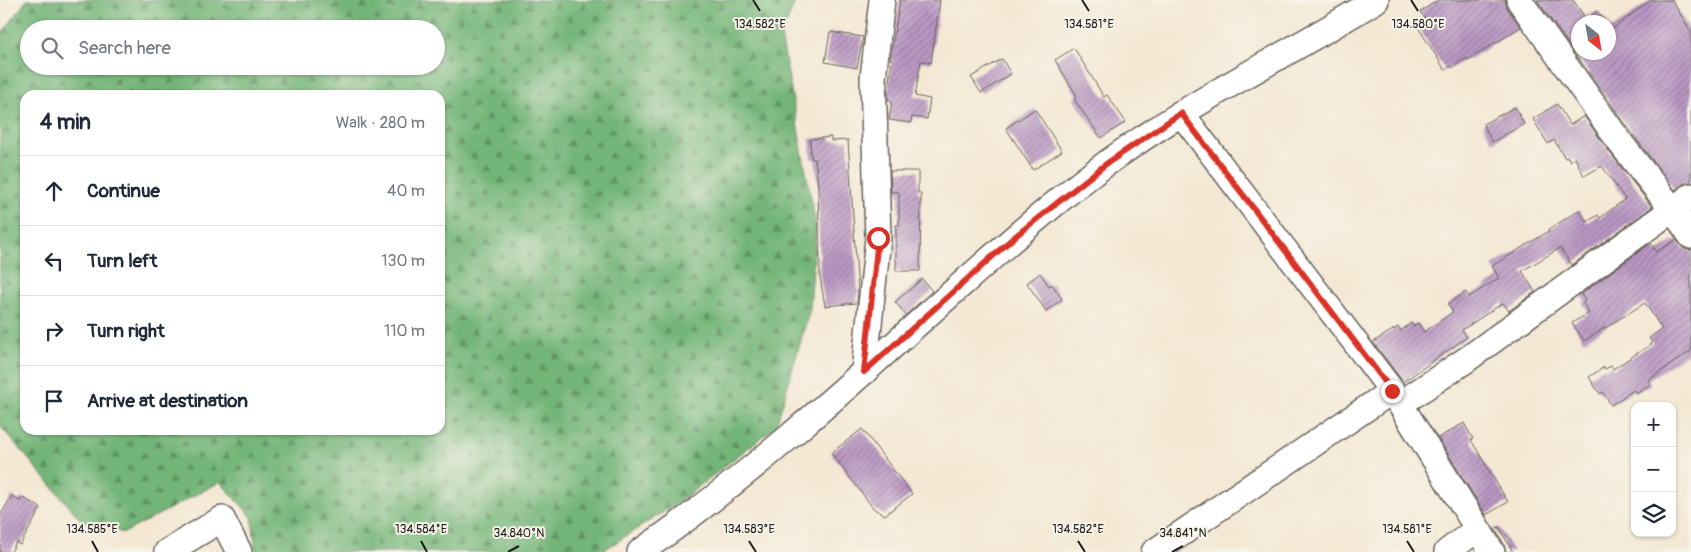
<!DOCTYPE html>
<html lang="en">
<head>
<meta charset="utf-8">
<style>
	body { margin:0; font-family:Pangolin,sans-serif; background:#f6f6f7; color:#1f2937 }
	.controls { position:absolute; right:15px; bottom:15px; display:grid; overflow:hidden; border-radius:10px; box-shadow:0 1px 4px #0004 }
	.controls button { width:45px; height:45px; display:grid; place-items:center; padding:0; border:0; border-bottom:1px solid #e0e1e3; background:#fff; color:#1f2937; font:25px sans-serif }
	.compass { position:absolute; left:1571px; top:15px; width:45px; height:45px; border-radius:50%; background:#fff; box-shadow:0 1px 4px #0004; rotate:149deg }
	.stop { position:absolute; width:15px; height:15px; margin:-11px; border:4px solid #d93025; border-radius:50%; background:#fff }
	.stop.end { background:#d93025; border-color:#fff; box-shadow:0 1px 5px #0008 }
	.list { margin:0; padding:0; list-style:none }
	h2 { display:flex; justify-content:space-between; align-items:center; height:65px; margin:0; padding:0 20px; font-size:21px }
	h2 small { font-size:16px; font-weight:400; color:#747a83 }
	.list li { display:grid; grid-template-columns:32px 1fr auto; gap:15px; align-items:center; box-sizing:border-box; height:70px; padding:0 20px; border-top:1px solid #e0e1e3 }
	.list b { display:block; font-size:19px; white-space:nowrap }
	.list em { font-size:16px; font-style:normal; color:#747a83 }
	.icon { flex:none; width:28px; height:28px; fill:none; stroke:currentColor; stroke-width:2; stroke-linecap:round; stroke-linejoin:round }
	.map { position:relative; flex:none; width:1691px; height:552px; overflow:hidden }
	.search { position:absolute; background:#fff; box-shadow:0 1px 4px #0004; left:20px; top:20px; width:425px; height:55px; display:flex; align-items:center; gap:12px; box-sizing:border-box; padding:0 18px; border-radius:28px; color:#747a83; font-size:19px }
	.panel { position:absolute; background:#fff; box-shadow:0 1px 4px #0004; left:20px; top:90px; width:425px; height:345px; border-radius:15px }
	.map>svg:first-child { display:block }
	.forest { fill:url(#forest-firs); stroke:#48684a; fill-rule:evenodd }
	.building { fill:url(#building-hatch) }
	.lines { fill:none; stroke-linecap:round; stroke-linejoin:round }
	.minor-casing { stroke:#68635c; stroke-width:28 }
	.minor { stroke:#fff; stroke-width:25 }
	.route { stroke:#d93025; stroke-width:6 }
	.ticks { fill:none; stroke:#1c1c1c; stroke-width:2 }
	.ticks-label { font-size:12px; text-anchor:middle; fill:#1c1c1c; stroke:#f7f3e8; stroke-width:4; stroke-linejoin:round; paint-order:stroke }
</style>
</head>
<body>
<div class="map">
<svg width="1691" height="552" viewBox="0 0 1691 552">
	<defs>
		<pattern id="forest-firs" width="22" height="20" patternUnits="userSpaceOnUse" patternTransform="scale(1.25)"><rect width="22" height="20" fill="#73b578"/><path d="M5 1l3.5 6h-7zM16 11l3.5 6h-7z" fill="#5e9262"/></pattern>
		<pattern id="building-hatch" width="6" height="6" patternUnits="userSpaceOnUse" patternTransform="scale(1.25)"><rect width="6" height="6" fill="#b997c3"/><path d="M-1 1l2-2M0 6l6-6M5 7l2-2" fill="none" stroke="#967a9e"/></pattern>
	</defs>
	<rect width="100%" height="100%" fill="#f7f3e8"/>
	<filter id="ink" filterUnits="userSpaceOnUse"><feTurbulence type="fractalNoise" baseFrequency=".02" numOctaves="2"/><feDisplacementMap in="SourceGraphic" scale="10" xChannelSelector="R" yChannelSelector="G"/><feConvolveMatrix kernelMatrix="1 2 1 2 8 2 1 2 1" color-interpolation-filters="sRGB"/></filter>
	<filter id="wash" filterUnits="userSpaceOnUse"><feTurbulence type="fractalNoise" baseFrequency=".0096" numOctaves="4" result="noise"/><feDisplacementMap in="SourceGraphic" scale="20" xChannelSelector="R" yChannelSelector="G"/><feGaussianBlur stdDeviation="1.12" result="paint"/><feColorMatrix in="noise" values="0 0 0 0 0 0 0 0 0 0 0 0 0 0 0 0 0 1.4 0 .05"/><feComposite in="paint" operator="in"/></filter>
	<g filter="url(#wash)">
		<rect width="100%" height="100%" fill="#f4e8d4"/>
		<path class="forest" d="M 27,0 L 796,0 L 781,36 L 816,226 L 810,309 L 776,426 L 679,502 L 601,552 L 257,552 L 255,547 L 252,517 L 220,482 L 124,533 L 82,521 L 0,426 L 0,36 ZM 29,29 L 436,29 L 436,66 L 29,66 ZM 25,95 L 440,95 L 440,430 L 25,430 Z"/>
		<g id="blocks">
			<g class="building">
				<path d="M 900,0 L 940,0 L 931,63 L 921,61 L 915,96 L 930,99 L 927,119 L 912,117 L 911,123 L 889,120 L 892,101 L 888,100 L 888,89 L 892,59 L 890,59 Z"/>
				<path d="M 1438,0 L 1505,0 L 1507,8 L 1521,27 L 1468,60 L 1467,58 L 1452,68 L 1451,66 L 1445,70 L 1416,24 L 1425,18 L 1420,12 Z"/>
				<path d="M 1537,0 L 1573,0 L 1586,19 L 1597,11 L 1606,22 L 1578,22 L 1578,52 L 1608,52 L 1608,25 L 1612,29 L 1651,0 L 1672,0 L 1691,32 L 1691,182 L 1683,184 L 1675,190 L 1634,136 Z"/>
				<path d="M 830,32 L 863,37 L 857,68 L 825,62 Z"/>
				<path d="M 1074,48 L 1104,97 L 1107,95 L 1126,122 L 1101,138 L 1074,99 L 1077,96 L 1055,60 Z"/>
				<path d="M 1002,59 L 1011,74 L 981,93 L 971,77 Z"/>
				<path d="M 1557,104 L 1570,125 L 1584,116 L 1611,154 L 1652,207 L 1572,265 L 1560,248 L 1522,271 L 1535,292 L 1509,311 L 1503,303 L 1462,330 L 1467,337 L 1403,382 L 1373,342 L 1398,327 L 1401,331 L 1411,323 L 1413,326 L 1418,323 L 1424,332 L 1453,312 L 1448,304 L 1466,292 L 1469,297 L 1499,278 L 1492,266 L 1549,231 L 1548,230 L 1579,210 L 1587,222 L 1598,215 L 1600,218 L 1625,199 L 1602,166 L 1584,176 L 1575,158 L 1570,161 L 1568,157 L 1565,158 L 1554,140 L 1548,144 L 1533,119 Z"/>
				<path d="M 1515,107 L 1524,124 L 1492,142 L 1483,124 Z"/>
				<path d="M 1035,109 L 1062,151 L 1033,170 L 1006,128 Z"/>
				<path d="M 831,137 L 831,141 L 848,140 L 858,292 L 857,303 L 825,306 L 820,277 L 818,185 L 815,159 L 811,159 L 810,139 Z"/>
				<path d="M 890,171 L 918,171 L 918,193 L 921,193 L 920,271 L 896,271 L 896,225 L 899,225 L 899,192 L 891,192 Z"/>
				<path d="M 1676,240 L 1684,249 L 1691,250 L 1691,351 L 1648,380 L 1651,384 L 1636,393 L 1634,390 L 1611,405 L 1603,392 L 1600,394 L 1589,377 L 1604,367 L 1605,369 L 1611,366 L 1613,369 L 1653,343 L 1649,338 L 1662,329 L 1645,303 L 1584,341 L 1572,323 L 1589,313 L 1583,303 L 1585,301 L 1581,294 L 1651,243 L 1656,252 Z"/>
				<path d="M 1040,273 L 1049,286 L 1052,284 L 1062,299 L 1046,311 L 1027,283 Z"/>
				<path d="M 922,279 L 932,291 L 906,315 L 895,302 Z"/>
				<path d="M 1464,423 L 1473,439 L 1471,440 L 1508,502 L 1486,515 L 1438,438 Z"/>
				<path d="M 862,429 L 912,494 L 885,515 L 874,509 L 831,453 Z"/>
				<path d="M 12,496 L 20,501 L 22,497 L 41,508 L 20,545 L 16,542 L 11,552 L 0,552 L 0,516 Z"/>
				<path d="M 1499,527 L 1513,552 L 1506,552 L 1504,544 L 1495,529 Z"/>
			</g>
		</g>
	</g>
	<g filter="url(#ink)">
		<use href="#blocks" fill-opacity="0" stroke="#68635c" stroke-width="1"/>
		<g class="lines">
			<defs>
				<g id="minor">
					<path d="M 1519,0 L 1622,145 L 1673,210 L 1691,236"/>
					<path d="M 1181,113 L 1392,391 L 1492,552"/>
					<path d="M 864,372 L 878,238 L 873,78 L 882,0"/>
					<path d="M 1400,404 L 1466,360 L 1691,196"/>
					<path d="M 167,552 L 222,519 L 239,552"/>
					<path d="M 640,552 C 742,482 834,399 926,316 C 985,264 1043,210 1107,163 C 1192,101 1287,55 1376,0"/>
					<path d="M 1154,552 L 1392,391"/>
					<path d="M 1447,552 L 1477,529"/>
				</g>
			</defs>
			<use href="#minor" class="minor-casing"/>
			<use href="#minor" class="minor"/>
		</g>
	</g>
	<g class="lines" filter="url(#ink)">
		<path class="route" d="M 878,238 L 864,372 L 1013,238 L 1106,164 L 1181,113 L 1392,391"/>
	</g>
	<path class="ticks" d="M 753,0 L 760,11M 1082,0 L 1089,11M 1411,0 L 1418,11M 92,541 L 98,552M 421,541 L 427,552M 749,541 L 756,552M 1078,541 L 1085,552M 1407,541 L 1414,552M 508,552 L 519,546M 1172,552 L 1183,546"/>
	<g class="ticks-label">
		<text x="1418" y="28">134.580°E</text>
		<text x="760" y="28">134.582°E</text>
		<text x="1089" y="28">134.581°E</text>
		<text x="92" y="533">134.585°E</text>
		<text x="421" y="533">134.584°E</text>
		<text x="749" y="533">134.583°E</text>
		<text x="1078" y="533">134.582°E</text>
		<text x="1407" y="533">134.581°E</text>
		<text x="519" y="537">34.840°N</text>
		<text x="1183" y="537">34.841°N</text>
	</g>
</svg>
<div class="controls">
<button>+</button>
<button>−</button>
<button><svg class="icon" aria-label="layers" viewBox="0 0 24 24"><path d="M12 4l9 5-9 5-9-5zM3 14l9 5 9-5"/></svg></button>
</div>
<svg class="compass" viewBox="-18 -18 36 36"><path d="M0-13l5 13h-10z" fill="#e53935"/><path d="M0 13l5-13h-10z" fill="#747a83"/></svg>
<div class="stop" style="left:878px;top:238px"></div>
<div class="stop end" style="left:1392px;top:391px"></div>
<div class="search"><svg class="icon" aria-label="search" viewBox="0 0 24 24"><circle cx="10" cy="10" r="6"/><path d="M15 15l6 6"/></svg>Search here</div>
<section class="panel">
<h2>4 min<small>Walk · 280 m</small></h2>
<ul class="list">
<li><svg class="icon" aria-label="ahead" viewBox="0 0 24 24"><path d="M12 20V5M6 11l6-6 6 6"/></svg><div><b>Continue</b></div><em>40 m</em></li>
<li><svg class="icon" aria-label="left" viewBox="0 0 24 24"><path d="M17 20v-9H6M10 6l-5 5 5 5"/></svg><div><b>Turn left</b></div><em>130 m</em></li>
<li><svg class="icon" aria-label="right" viewBox="0 0 24 24"><path d="M7 20v-9h11M14 6l5 5-5 5"/></svg><div><b>Turn right</b></div><em>110 m</em></li>
<li><svg class="icon" aria-label="arrive" viewBox="0 0 24 24"><path d="M6 21V4h12l-3 4 3 4H6"/></svg><div><b>Arrive at destination</b></div></li>
</ul>
</section>
</div>
</body>
</html>
